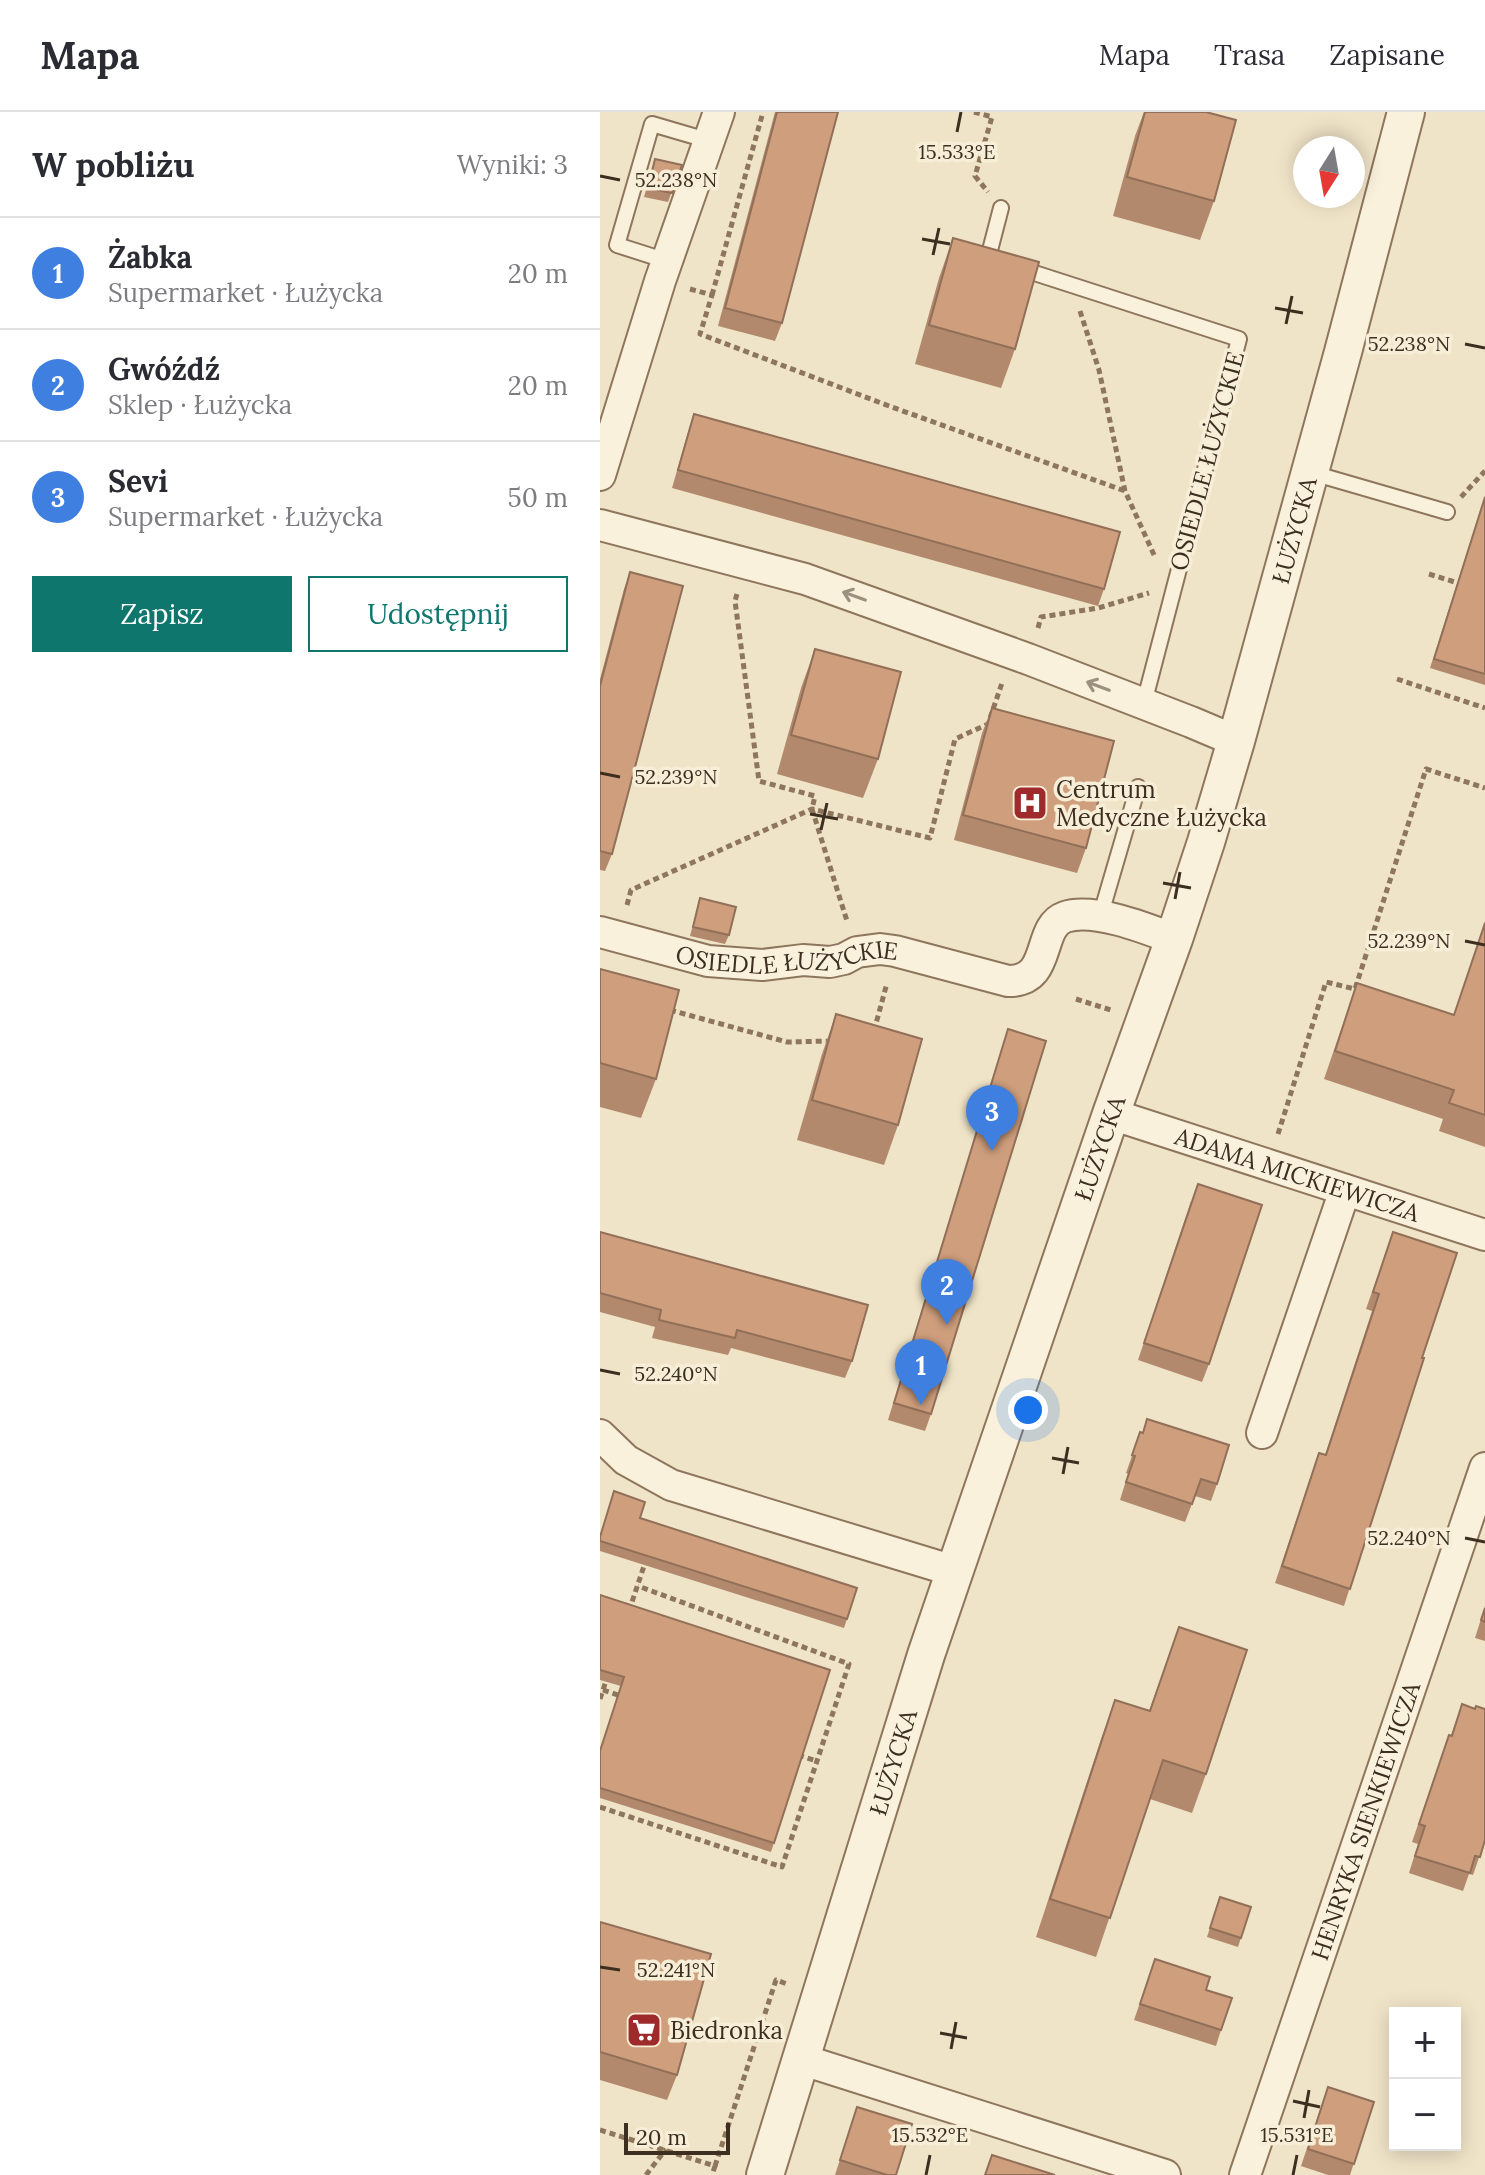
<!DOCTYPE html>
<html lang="pl">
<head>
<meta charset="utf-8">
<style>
	body { margin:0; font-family:Lora,serif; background:#f2f2f3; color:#2b2b33 }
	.controls { position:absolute; right:24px; bottom:24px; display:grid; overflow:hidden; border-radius:0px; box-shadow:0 4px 20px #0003 }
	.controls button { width:72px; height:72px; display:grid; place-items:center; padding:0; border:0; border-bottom:2px solid #e1e1e2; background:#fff; color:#2b2b33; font:40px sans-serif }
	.compass { position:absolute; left:693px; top:24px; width:72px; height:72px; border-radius:50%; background:#fff; box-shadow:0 4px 20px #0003; rotate:191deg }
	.scale { position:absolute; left:24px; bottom:20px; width:106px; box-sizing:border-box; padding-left:8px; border:4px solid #3d2e20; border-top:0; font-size:22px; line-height:28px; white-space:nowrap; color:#3d2e20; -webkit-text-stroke:6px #f7eed8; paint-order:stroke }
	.you { position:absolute; left:428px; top:1298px; width:28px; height:28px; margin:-20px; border:6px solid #fff; border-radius:50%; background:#1a73e8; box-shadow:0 0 0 12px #1a73e833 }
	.badge { display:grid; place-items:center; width:52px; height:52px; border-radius:50%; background:#0f766e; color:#fff; font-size:26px; font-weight:700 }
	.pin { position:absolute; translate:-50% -66px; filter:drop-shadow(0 2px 4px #0008) }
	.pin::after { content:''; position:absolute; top:42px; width:28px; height:24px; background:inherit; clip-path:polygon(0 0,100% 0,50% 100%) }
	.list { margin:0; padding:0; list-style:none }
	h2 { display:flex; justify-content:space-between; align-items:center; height:104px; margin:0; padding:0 32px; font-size:34px }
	h2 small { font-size:26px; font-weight:400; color:#7c7c81 }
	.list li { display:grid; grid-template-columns:52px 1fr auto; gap:24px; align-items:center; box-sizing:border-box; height:112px; padding:0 32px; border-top:2px solid #e1e1e2 }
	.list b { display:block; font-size:30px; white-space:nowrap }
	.list p { margin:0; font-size:26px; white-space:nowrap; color:#7c7c81 }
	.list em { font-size:26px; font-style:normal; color:#7c7c81 }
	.actions { display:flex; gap:16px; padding:24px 32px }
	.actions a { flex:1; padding:18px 0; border:2px solid #0f766e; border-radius:0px; text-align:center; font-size:28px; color:#0f766e }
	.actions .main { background:#0f766e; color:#fff }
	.map { position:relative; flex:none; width:885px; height:2063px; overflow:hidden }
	header { display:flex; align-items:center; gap:48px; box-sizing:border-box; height:112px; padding:0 40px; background:#fff; border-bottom:2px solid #e1e1e2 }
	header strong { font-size:38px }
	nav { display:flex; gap:44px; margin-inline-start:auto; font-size:28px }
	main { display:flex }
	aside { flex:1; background:#fff }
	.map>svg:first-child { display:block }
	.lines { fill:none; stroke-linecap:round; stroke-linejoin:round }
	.service-casing { stroke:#8d765c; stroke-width:18 }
	.minor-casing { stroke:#8d765c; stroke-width:34 }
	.tertiary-casing { stroke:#8d765c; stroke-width:40 }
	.path { stroke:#8d765c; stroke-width:5; stroke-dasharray:6 4; stroke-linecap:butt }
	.service { stroke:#faf1dc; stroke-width:14 }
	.minor { stroke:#faf1dc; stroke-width:30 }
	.tertiary { stroke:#faf1dc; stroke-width:36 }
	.wall { fill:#b2896c }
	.building { fill:#cf9f7d; stroke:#916f58; stroke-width:2 }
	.oneway { stroke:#9c907e }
	.ticks { fill:none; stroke:#3d2e20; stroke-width:3 }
	.labels { text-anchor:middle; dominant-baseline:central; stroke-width:7; stroke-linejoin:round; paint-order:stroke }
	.street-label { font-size:24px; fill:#3d2e20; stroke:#f7eed8 }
	.poi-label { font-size:24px; fill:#3d2e20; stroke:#f7eed8; text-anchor:start }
	.ticks-label { font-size:20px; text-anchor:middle; fill:#3d2e20; stroke:#f7eed8; stroke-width:7; stroke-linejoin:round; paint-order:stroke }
</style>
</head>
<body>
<header>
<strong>Mapa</strong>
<nav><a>Mapa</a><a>Trasa</a><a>Zapisane</a></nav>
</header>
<main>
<aside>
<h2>W pobliżu<small>Wyniki: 3</small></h2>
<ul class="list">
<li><span class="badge" style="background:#3f7fe0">1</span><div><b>Żabka</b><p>Supermarket · Łużycka</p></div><em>20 m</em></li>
<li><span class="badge" style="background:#3f7fe0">2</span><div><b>Gwóźdź</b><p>Sklep · Łużycka</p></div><em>20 m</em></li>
<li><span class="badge" style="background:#3f7fe0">3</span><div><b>Sevi</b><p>Supermarket · Łużycka</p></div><em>50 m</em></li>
</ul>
<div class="actions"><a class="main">Zapisz</a><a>Udostępnij</a></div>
</aside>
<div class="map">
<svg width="885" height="2063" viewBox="0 0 885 2063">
	<rect width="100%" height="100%" fill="#f0e4c8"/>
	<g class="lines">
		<defs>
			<g id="service">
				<path d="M 395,148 L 388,146 L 401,96"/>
				<path d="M 67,149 L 17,133 L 52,12 L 110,29"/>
				<path d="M 419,156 L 639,227 L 544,591"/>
				<path d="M 709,360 L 847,400"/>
				<path d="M 500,805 L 538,675"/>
			</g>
			<g id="minor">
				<path d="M 0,363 L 60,169 L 119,0"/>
				<path d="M 0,413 L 205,467 L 428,547 L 591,610 L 636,629"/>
				<path id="s1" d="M 0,820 L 108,849 L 162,853 L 203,848 L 230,850 L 244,847 L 257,840 L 280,837 L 295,839 L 408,869 C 453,870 436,815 465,805 C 493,795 548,817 574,827"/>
				<path id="s2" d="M 511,1002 L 885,1123"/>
				<path d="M 662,1321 L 745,1078"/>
				<path d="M 0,1323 L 26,1348 L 71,1373 L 354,1459"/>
				<path d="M 200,1947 L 565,2063"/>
				<path id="s3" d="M 645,2063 L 885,1356"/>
			</g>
			<g id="tertiary">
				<path id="s4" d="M 165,2063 L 326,1543 L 511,1002 L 574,827 L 606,730 L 636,629 L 743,240 L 806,0"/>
			</g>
		</defs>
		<use href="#service" class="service-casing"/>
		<use href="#minor" class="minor-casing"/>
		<use href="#tertiary" class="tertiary-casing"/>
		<g class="path">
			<path d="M 374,0 L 392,5 L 375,64 L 388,80"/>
			<path d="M 90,177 L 112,183 L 100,222 L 289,294 L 525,379"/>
			<path d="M 112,183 L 163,0"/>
			<path d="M 480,199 L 499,258 L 525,379 L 555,445"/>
			<path d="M 861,385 L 885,359"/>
			<path d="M 829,462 L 861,472"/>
			<path d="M 137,482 L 135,489 L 159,669 L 215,684 L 212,697 L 247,809"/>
			<path d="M 438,516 L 441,505 L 498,496 L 549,481"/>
			<path d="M 797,567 L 885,596"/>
			<path d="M 27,793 L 31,778 L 212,697 L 330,726 L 355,627 L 388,612 L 402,571"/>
			<path d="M 476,887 L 511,898"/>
			<path d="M 70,898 L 187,930 L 232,929"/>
			<path d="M 274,919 L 287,871"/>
			<path d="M 678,1022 L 726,870 L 755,877 L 826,657 L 885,676"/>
			<path d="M 29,1499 L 46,1448"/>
			<path d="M 3,1578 L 21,1584"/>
			<path d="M 0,1587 L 7,1566"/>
			<path d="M 198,1643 L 217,1649"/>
			<path d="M 0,1695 L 182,1755 L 249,1552 L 38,1474"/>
			<path d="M 0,2018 L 115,2054 L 112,2063"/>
			<path d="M 115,2054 L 176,1868 L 187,1872"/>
			<path d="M 46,2063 L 66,2037"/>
		</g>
		<use href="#service" class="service"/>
		<use href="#minor" class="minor"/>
		<use href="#tertiary" class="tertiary"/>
	</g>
	<g class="wall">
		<path d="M 175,0 L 238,0 L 182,211 L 175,229 L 118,214 Z"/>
		<path d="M 544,0 L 606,0 L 614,89 L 600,128 L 513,104 L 535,24 Z"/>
		<path d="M 55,47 L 82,53 L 68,90 L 44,85 Z"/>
		<path d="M 353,126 L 415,237 L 401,276 L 315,252 L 339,166 Z"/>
		<path d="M 94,302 L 504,477 L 498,494 L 72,376 L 88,320 Z"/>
		<path d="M 885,384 L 885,573 L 830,556 Z"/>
		<path d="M 30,460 L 12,742 L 5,759 L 0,758 L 0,567 L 24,477 Z"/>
		<path d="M 215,537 L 278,647 L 263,686 L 177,662 L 201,576 Z"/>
		<path d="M 392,596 L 486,736 L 477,761 L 354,728 L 382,621 Z"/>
		<path d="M 100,786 L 129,823 L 125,832 L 90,824 Z"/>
		<path d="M 885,809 L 885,1035 L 839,1019 L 843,1007 L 724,967 L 757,871 L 854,903 Z"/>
		<path d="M 0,857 L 56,967 L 41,1006 L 0,995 Z"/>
		<path d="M 236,902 L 298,1013 L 284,1053 L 197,1028 L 222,942 Z"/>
		<path d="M 408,917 L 331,1302 L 325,1319 L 288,1308 Z"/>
		<path d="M 591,1089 L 609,1252 L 602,1270 L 538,1248 Z"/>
		<path d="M 0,1120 L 252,1249 L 245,1266 L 131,1236 L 128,1243 L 52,1226 L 55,1215 L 0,1200 Z"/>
		<path d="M 793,1120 L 822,1246 L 744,1494 L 675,1471 L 713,1358 L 725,1343 L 772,1199 L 766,1197 Z"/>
		<path d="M 534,1338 L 617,1372 L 611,1389 L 595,1384 L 585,1410 L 520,1388 L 528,1362 L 526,1361 Z"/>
		<path d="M 40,1406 L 257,1476 L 244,1516 L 0,1439 L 0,1423 Z"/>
		<path d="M 0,1483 L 230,1558 L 171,1740 L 0,1686 L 0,1638 L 21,1574 L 0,1568 Z"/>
		<path d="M 885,1494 L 885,1529 L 875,1526 Z"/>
		<path d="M 579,1515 L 606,1662 L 592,1701 L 550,1687 L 496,1845 L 436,1825 L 501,1627 L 515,1588 L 549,1599 Z"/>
		<path d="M 862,1592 L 885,1728 L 873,1763 L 869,1762 L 863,1779 L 809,1761 L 818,1732 L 812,1730 L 843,1640 L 851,1623 Z"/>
		<path d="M 620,1785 L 651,1795 L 638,1835 L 607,1825 Z"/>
		<path d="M 0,1810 L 77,1963 L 67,1988 L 0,1968 Z"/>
		<path d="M 555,1847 L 606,1878 L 621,1918 L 616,1934 L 534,1908 Z"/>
		<path d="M 774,1990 L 750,2063 L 728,2063 L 701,2054 L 722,1992 Z"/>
		<path d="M 257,1995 L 296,2063 L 235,2063 Z"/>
	</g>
	<g class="building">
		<path d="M 177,0 L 238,0 L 182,211 L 125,196 Z"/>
		<path d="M 545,0 L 606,0 L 636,8 L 614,89 L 527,65 Z"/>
		<path d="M 55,47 L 82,53 L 72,81 L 48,76 Z"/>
		<path d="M 353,126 L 439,150 L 415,237 L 329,213 Z"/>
		<path d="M 94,302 L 520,420 L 504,477 L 78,358 Z"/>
		<path d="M 885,385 L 885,562 L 834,547 Z"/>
		<path d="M 30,460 L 83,474 L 12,742 L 0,739 L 0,574 Z"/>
		<path d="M 215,537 L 301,560 L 278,647 L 191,623 Z"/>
		<path d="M 392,596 L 514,629 L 486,736 L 363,703 Z"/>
		<path d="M 100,786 L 136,795 L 129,823 L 93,815 Z"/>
		<path d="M 885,811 L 885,1003 L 849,991 L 854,978 L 735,939 L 757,871 L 854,903 Z"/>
		<path d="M 0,857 L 79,878 L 56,967 L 0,951 Z"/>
		<path d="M 236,902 L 322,927 L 298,1013 L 212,988 Z"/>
		<path d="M 408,917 L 446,929 L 331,1302 L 294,1291 Z"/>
		<path d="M 598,1072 L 662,1093 L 609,1252 L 544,1231 Z"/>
		<path d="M 0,1120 L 268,1193 L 252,1249 L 137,1218 L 135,1226 L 59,1208 L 61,1198 L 0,1181 Z"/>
		<path d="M 793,1120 L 857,1141 L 822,1246 L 824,1246 L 750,1477 L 682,1454 L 719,1341 L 726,1343 L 779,1182 L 773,1180 Z"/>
		<path d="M 547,1307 L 629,1333 L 617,1372 L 601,1367 L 592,1392 L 526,1370 L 535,1344 L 532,1343 L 540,1320 L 543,1321 Z"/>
		<path d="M 14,1379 L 45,1390 L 40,1406 L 257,1476 L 247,1507 L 0,1429 L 0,1425 Z"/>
		<path d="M 0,1483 L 230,1558 L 174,1731 L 0,1676 L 0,1639 L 24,1565 L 0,1558 Z"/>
		<path d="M 885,1496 L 885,1510 L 881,1508 Z"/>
		<path d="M 579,1515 L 647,1538 L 606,1662 L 563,1648 L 510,1806 L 450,1787 L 515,1588 L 550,1599 Z"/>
		<path d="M 862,1592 L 875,1597 L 876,1594 L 885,1597 L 885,1728 L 880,1745 L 875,1744 L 870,1761 L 815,1744 L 825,1714 L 819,1712 L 849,1623 L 852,1624 Z"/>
		<path d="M 620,1785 L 651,1795 L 641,1826 L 610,1816 Z"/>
		<path d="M 0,1810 L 111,1842 L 77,1963 L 0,1940 Z"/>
		<path d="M 555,1847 L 610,1865 L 606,1878 L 632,1886 L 621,1918 L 540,1892 Z"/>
		<path d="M 728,1975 L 774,1990 L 754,2052 L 708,2037 Z"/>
		<path d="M 257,1995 L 312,2012 L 296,2063 L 287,2063 L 240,2048 Z"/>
		<path d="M 392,2043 L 455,2063 L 385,2063 Z"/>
	</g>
	<defs><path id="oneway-shaft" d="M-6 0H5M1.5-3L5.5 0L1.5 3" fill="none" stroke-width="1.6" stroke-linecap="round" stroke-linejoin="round" transform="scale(2)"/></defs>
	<g class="oneway">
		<use href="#oneway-shaft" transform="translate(254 484) rotate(-160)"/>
		<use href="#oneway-shaft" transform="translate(498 574) rotate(-159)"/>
	</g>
	<path class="ticks" d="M 357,20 L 361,0M 0,64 L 20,68M 322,127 L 350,132M 333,143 L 339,116M 675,196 L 703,201M 686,212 L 692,184M 865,232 L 885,236M 0,661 L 20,665M 210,702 L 238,707M 221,718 L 227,691M 563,771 L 591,776M 575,787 L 580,760M 865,829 L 885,833M 0,1258 L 20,1262M 452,1346 L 479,1351M 463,1362 L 468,1335M 865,1426 L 885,1430M 0,1855 L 20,1858M 340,1921 L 367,1926M 351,1937 L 356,1910M 693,1989 L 720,1995M 704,2006 L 709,1978M 326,2063 L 330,2043M 693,2063 L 697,2043"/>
	<defs>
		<symbol id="hospital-square" viewBox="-11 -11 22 22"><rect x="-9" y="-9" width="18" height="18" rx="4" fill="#9e2a2b" stroke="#f7eed8"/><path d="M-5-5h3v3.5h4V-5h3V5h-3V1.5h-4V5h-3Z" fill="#fff"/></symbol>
		<symbol id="supermarket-square" viewBox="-11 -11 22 22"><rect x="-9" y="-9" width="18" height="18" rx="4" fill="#9e2a2b" stroke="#f7eed8"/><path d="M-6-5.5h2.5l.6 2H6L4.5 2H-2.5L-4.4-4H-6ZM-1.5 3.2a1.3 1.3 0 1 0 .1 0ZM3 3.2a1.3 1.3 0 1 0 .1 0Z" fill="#fff"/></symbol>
	</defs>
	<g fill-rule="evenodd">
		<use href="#hospital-square" x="410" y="671" width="40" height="40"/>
		<use href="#supermarket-square" x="24" y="1898" width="40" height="40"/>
	</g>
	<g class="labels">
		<g class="street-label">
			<text transform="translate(607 349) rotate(-75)">OSIEDLE ŁUŻYCKIE</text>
			<text stroke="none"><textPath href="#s4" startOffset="1728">ŁUŻYCKA</textPath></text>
			<text stroke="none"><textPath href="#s1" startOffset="192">OSIEDLE ŁUŻYCKIE</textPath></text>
			<text stroke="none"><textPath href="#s4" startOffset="1080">ŁUŻYCKA</textPath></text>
			<text stroke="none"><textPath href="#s2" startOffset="196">ADAMA MICKIEWICZA</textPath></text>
			<text stroke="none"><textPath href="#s4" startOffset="432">ŁUŻYCKA</textPath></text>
			<text stroke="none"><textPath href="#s3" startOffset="374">HENRYKA SIENKIEWICZA</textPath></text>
		</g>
		<g class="poi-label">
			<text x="456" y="677">Centrum<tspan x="456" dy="28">Medyczne Łużycka</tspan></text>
			<text x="70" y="1918">Biedronka</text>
		</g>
	</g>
	<g class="ticks-label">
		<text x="357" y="47">15.533°E</text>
		<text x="76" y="75">52.238°N</text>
		<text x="809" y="239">52.238°N</text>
		<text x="76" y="672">52.239°N</text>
		<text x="809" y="836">52.239°N</text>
		<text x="76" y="1269">52.240°N</text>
		<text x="809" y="1433">52.240°N</text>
		<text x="76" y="1865">52.241°N</text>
		<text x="330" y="2030">15.532°E</text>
		<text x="697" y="2030">15.531°E</text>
	</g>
</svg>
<div class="controls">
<button>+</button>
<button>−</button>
</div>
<svg class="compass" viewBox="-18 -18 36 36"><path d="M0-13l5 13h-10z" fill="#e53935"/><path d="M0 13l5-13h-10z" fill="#7c7c81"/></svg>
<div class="scale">20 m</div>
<div class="you"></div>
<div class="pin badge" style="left:321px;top:1293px;background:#3f7fe0">1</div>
<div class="pin badge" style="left:347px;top:1213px;background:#3f7fe0">2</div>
<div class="pin badge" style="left:392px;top:1039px;background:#3f7fe0">3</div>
</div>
</main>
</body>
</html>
